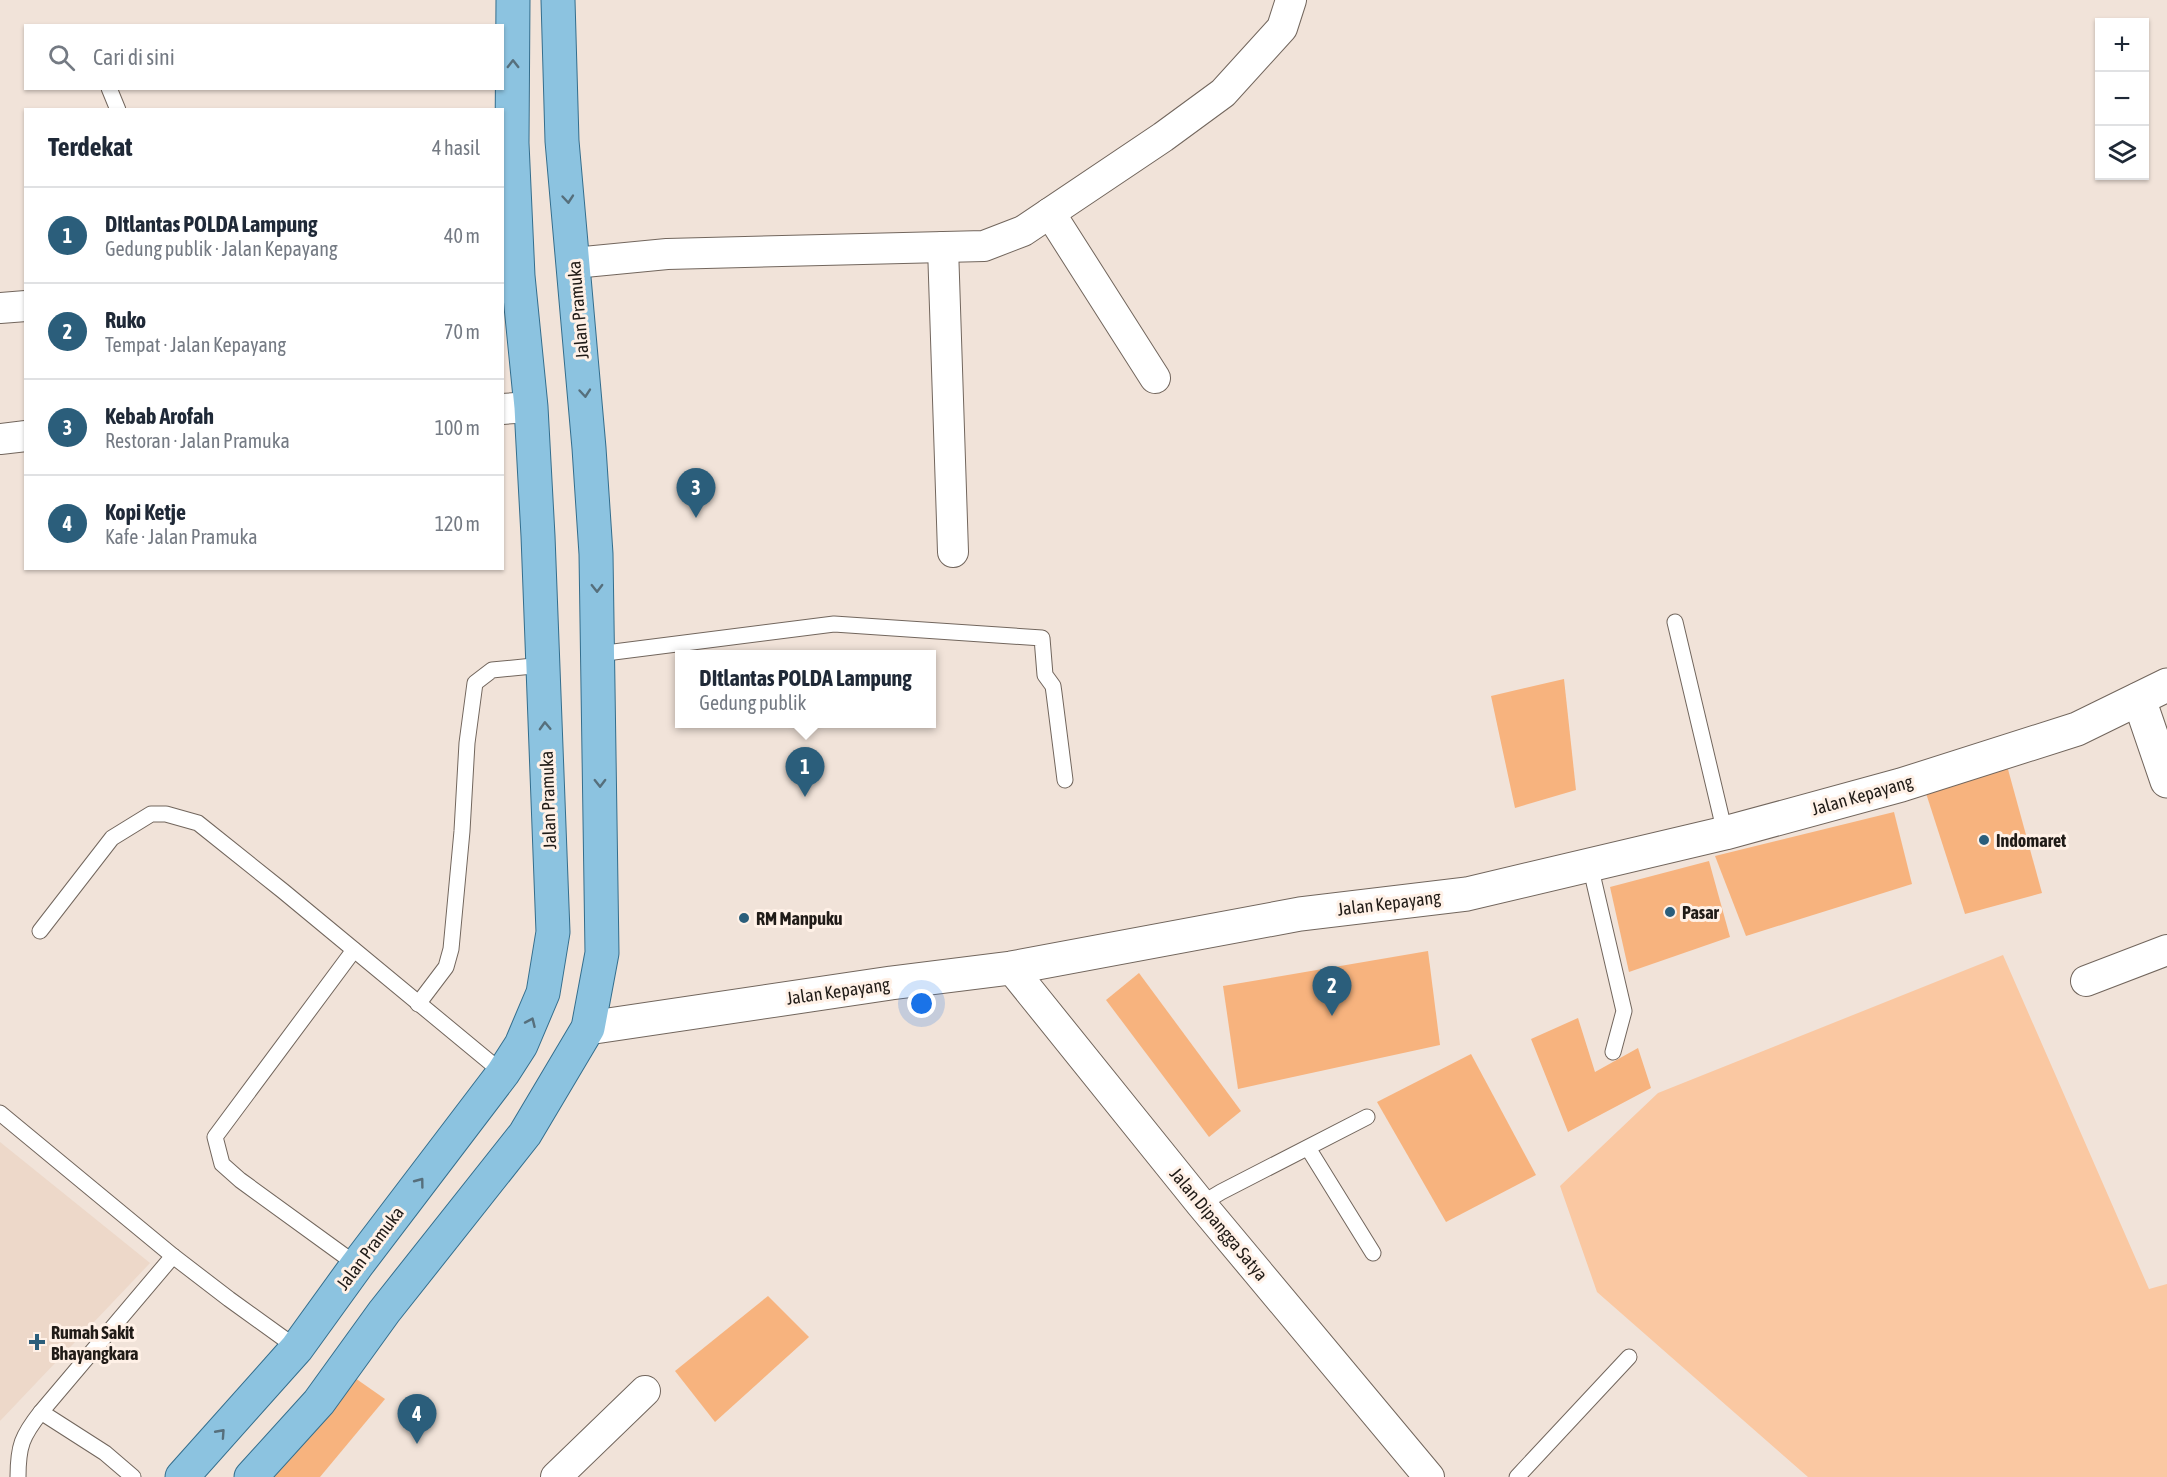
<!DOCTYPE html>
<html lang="id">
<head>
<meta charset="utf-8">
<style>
	body { margin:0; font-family:"Asap Condensed",sans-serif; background:#f6f6f7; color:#1f2937 }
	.controls { position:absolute; right:18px; top:18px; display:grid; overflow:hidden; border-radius:0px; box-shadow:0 2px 4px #0004 }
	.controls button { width:54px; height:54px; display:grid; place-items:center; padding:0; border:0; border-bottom:2px solid #e0e1e3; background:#fff; color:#1f2937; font:30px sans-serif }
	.you { position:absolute; left:922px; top:1004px; width:21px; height:21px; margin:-15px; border:4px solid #fff; border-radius:50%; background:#1a73e8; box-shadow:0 0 0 9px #1a73e833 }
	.badge { display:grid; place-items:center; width:39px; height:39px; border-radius:50%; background:#2b5e7b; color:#fff; font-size:20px; font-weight:700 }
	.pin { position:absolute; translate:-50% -50px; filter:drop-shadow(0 2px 3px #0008) }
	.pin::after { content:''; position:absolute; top:32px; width:21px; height:18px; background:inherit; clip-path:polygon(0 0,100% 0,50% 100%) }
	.popup { position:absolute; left:675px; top:650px; width:261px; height:78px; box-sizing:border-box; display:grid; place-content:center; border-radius:0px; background:#fff; filter:drop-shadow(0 2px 4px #0005); font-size:20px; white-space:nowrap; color:#747a83 }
	.popup b { font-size:22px; color:#1f2937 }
	.popup::after { content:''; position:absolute; left:50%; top:100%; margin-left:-12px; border:12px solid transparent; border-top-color:#fff }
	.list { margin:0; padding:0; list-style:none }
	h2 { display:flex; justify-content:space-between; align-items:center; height:78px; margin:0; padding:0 24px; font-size:26px }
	h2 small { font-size:20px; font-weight:400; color:#747a83 }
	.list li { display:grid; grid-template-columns:39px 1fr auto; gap:18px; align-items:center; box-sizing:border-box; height:96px; padding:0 24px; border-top:2px solid #e0e1e3 }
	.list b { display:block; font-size:22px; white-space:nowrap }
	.list p { margin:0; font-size:20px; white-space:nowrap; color:#747a83 }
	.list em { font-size:20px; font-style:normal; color:#747a83 }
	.icon { flex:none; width:33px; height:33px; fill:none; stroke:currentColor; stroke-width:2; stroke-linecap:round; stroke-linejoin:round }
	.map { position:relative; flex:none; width:2167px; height:1477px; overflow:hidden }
	.search { position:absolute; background:#fff; box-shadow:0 2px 4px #0004; left:24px; top:24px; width:480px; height:66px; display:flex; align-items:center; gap:15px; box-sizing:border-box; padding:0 21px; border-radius:0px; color:#747a83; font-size:22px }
	.panel { position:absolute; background:#fff; box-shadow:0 2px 4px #0004; left:24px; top:108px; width:480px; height:462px; border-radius:0px }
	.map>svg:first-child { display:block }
	.built { fill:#edd8c9 }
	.green { fill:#fac8a2 }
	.building { fill:#f7b37e }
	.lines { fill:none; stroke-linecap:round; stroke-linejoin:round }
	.service-casing { stroke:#72665d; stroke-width:17 }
	.minor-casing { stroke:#72665d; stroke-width:32 }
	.tertiary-casing { stroke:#72665d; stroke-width:35 }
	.primary-casing { stroke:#346e8d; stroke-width:35 }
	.service { stroke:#fff; stroke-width:15 }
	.minor { stroke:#fff; stroke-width:30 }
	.tertiary { stroke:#fff; stroke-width:33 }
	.primary { stroke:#8cc3e0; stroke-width:33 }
	.oneway { stroke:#566f7c }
	.poi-dot { fill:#2b5e7b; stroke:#fff1e7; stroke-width:2 }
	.labels { text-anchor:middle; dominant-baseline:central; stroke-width:6; stroke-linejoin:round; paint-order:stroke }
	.street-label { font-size:18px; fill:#201b17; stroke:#fff1e7 }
	.poi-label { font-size:18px; font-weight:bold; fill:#201b17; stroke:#fff1e7; text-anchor:start }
</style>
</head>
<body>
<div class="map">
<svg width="2167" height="1477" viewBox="0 0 2167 1477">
	<rect width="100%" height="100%" fill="#f1e3d9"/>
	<path class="built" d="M 0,1142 L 150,1263 L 0,1421 Z"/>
	<path class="green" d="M 2003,955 L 2149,1289 L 2167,1284 L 2167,1477 L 1808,1477 L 1597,1292 L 1560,1186 L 1658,1093 Z"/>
	<g class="building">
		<path d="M 1564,679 L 1576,790 L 1515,808 L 1491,696 Z"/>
		<path d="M 2006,762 L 2042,893 L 1965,914 L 1924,787 Z"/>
		<path d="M 1894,812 L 1912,884 L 1746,936 L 1715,856 Z"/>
		<path d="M 1709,861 L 1730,937 L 1629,972 L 1610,887 Z"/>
		<path d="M 1428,951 L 1440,1045 L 1238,1089 L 1223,986 Z"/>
		<path d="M 1139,973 L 1241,1111 L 1209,1137 L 1106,1000 Z"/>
		<path d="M 1578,1018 L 1595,1072 L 1638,1048 L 1651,1088 L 1568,1132 L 1531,1039 Z"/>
		<path d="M 1471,1054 L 1536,1175 L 1446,1222 L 1377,1102 Z"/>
		<path d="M 768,1296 L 809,1337 L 715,1422 L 675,1371 Z"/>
		<path d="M 355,1378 L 385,1399 L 320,1477 L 273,1477 Z"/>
	</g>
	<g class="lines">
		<defs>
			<g id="service">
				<path d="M 109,88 L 118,110"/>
				<path d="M 1675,622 L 1725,833"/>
				<path d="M 598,654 L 834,624 L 1042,638 L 1045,675 L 1053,686 L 1054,693 L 1065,780"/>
				<path d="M 1590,865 L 1624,1011 L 1613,1052"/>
				<path d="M 40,931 L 112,838 L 151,814 L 166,814 L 198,823 L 283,891 L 503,1073"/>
				<path d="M 354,950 L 215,1137 L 222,1164 L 240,1180 L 357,1265"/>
				<path d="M 418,1004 L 446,967 L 451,949 L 462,831 L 467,743 L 475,683 L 492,670 L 543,665"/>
				<path d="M 0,1113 L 173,1256 L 229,1299 L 297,1348"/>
				<path d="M 1308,1148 L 1373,1253"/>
				<path d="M 1201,1204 L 1221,1192 L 1367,1117"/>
				<path d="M 18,1477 C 18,1446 22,1436 41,1412"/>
				<path d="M 133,1477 L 105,1453 L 41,1412 L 173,1256"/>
				<path d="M 1517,1477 L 1629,1357"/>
			</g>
			<g id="minor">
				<path d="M 1050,213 L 1155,378"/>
				<path d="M 943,247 L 953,552"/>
				<path d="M 574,263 L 667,254 L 984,246 L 1023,231 L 1163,137 L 1223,93 L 1282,28 L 1291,0"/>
				<path d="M 0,308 L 26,306"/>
				<path d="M 502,409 L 531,407"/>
				<path d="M 0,439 L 26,436"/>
				<path d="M 1011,968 L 1201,1204 L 1429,1477"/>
				<path d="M 2086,981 L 2167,950"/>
				<path d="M 556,1477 L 645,1391"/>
			</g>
			<g id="tertiary">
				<path d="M 2139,699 L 2167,781"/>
				<path d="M 588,1028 L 891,983 L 1011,968 L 1300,914 L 1467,894 L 1725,833 L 1901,785 L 2077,729 L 2167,685"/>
			</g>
			<g id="primary">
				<path d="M 182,1477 L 297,1348 L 357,1265 L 503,1073 L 521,1045 L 543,993 L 553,932 L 538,536 L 531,407 L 518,276 L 512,143 L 513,0"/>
				<path d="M 251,1477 L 319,1402 L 384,1312 L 525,1134 L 588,1028 L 602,953 L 596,554 L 589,448 L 562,141 L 558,0"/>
			</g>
		</defs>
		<use href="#service" class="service-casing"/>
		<use href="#minor" class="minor-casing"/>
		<use href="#tertiary" class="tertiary-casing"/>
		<use href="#primary" class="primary-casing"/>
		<use href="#service" class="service"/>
		<use href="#minor" class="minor"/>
		<use href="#tertiary" class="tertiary"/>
		<use href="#primary" class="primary"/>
	</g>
	<defs><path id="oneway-chevron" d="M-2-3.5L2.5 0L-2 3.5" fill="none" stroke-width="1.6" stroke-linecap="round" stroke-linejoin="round" transform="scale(1.5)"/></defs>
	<g class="oneway">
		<use href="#oneway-chevron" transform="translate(513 64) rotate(-90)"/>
		<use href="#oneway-chevron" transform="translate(568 199) rotate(85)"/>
		<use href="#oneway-chevron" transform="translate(585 393) rotate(85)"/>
		<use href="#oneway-chevron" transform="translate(597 588) rotate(89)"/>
		<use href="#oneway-chevron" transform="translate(545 726) rotate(-92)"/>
		<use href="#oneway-chevron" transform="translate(600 783) rotate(89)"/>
		<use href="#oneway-chevron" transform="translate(531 1022) rotate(-66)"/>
		<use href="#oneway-chevron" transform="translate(420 1182) rotate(-53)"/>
		<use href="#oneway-chevron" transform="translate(221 1433) rotate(-48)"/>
	</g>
	<g class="poi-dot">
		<circle cx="1984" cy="840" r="6"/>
		<circle cx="1670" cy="912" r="6"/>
		<circle cx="744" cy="918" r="6"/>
		<path d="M34 1333h6v6h6v6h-6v6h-6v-6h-6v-6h6z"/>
	</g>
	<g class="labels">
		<g class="street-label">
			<text transform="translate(578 310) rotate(-95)">Jalan Pramuka</text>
			<text transform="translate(1862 795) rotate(-16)">Jalan Kepayang</text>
			<text transform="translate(548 800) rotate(-92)">Jalan Pramuka</text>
			<text transform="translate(1389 903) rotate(-7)">Jalan Kepayang</text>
			<text transform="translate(838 991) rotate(-8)">Jalan Kepayang</text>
			<text transform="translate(1219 1224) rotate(50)">Jalan Dipangga Satya</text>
			<text transform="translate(370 1248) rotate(-53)">Jalan Pramuka</text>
		</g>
		<g class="poi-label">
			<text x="1996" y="840">Indomaret</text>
			<text x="1682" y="912">Pasar</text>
			<text x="756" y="918">RM Manpuku</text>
			<text x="51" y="1332">Rumah Sakit<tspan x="51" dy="21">Bhayangkara</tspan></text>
		</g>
	</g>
</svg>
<div class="controls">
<button>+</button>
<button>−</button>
<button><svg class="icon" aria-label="layers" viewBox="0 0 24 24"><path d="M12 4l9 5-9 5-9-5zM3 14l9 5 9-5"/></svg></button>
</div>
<div class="you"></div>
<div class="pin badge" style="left:805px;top:797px">1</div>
<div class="popup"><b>DItlantas POLDA Lampung</b>Gedung publik</div>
<div class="pin badge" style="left:1332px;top:1016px">2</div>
<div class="pin badge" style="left:696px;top:518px">3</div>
<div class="pin badge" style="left:417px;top:1444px">4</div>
<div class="search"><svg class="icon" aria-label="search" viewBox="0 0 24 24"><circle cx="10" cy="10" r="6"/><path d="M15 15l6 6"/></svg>Cari di sini</div>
<section class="panel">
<h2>Terdekat<small>4 hasil</small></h2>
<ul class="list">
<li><span class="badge">1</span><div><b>DItlantas POLDA Lampung</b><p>Gedung publik · Jalan Kepayang</p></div><em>40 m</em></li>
<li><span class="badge">2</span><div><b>Ruko</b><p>Tempat · Jalan Kepayang</p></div><em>70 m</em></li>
<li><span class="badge">3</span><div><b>Kebab Arofah</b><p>Restoran · Jalan Pramuka</p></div><em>100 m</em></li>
<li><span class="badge">4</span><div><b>Kopi Ketje</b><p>Kafe · Jalan Pramuka</p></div><em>120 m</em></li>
</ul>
</section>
</div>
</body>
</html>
